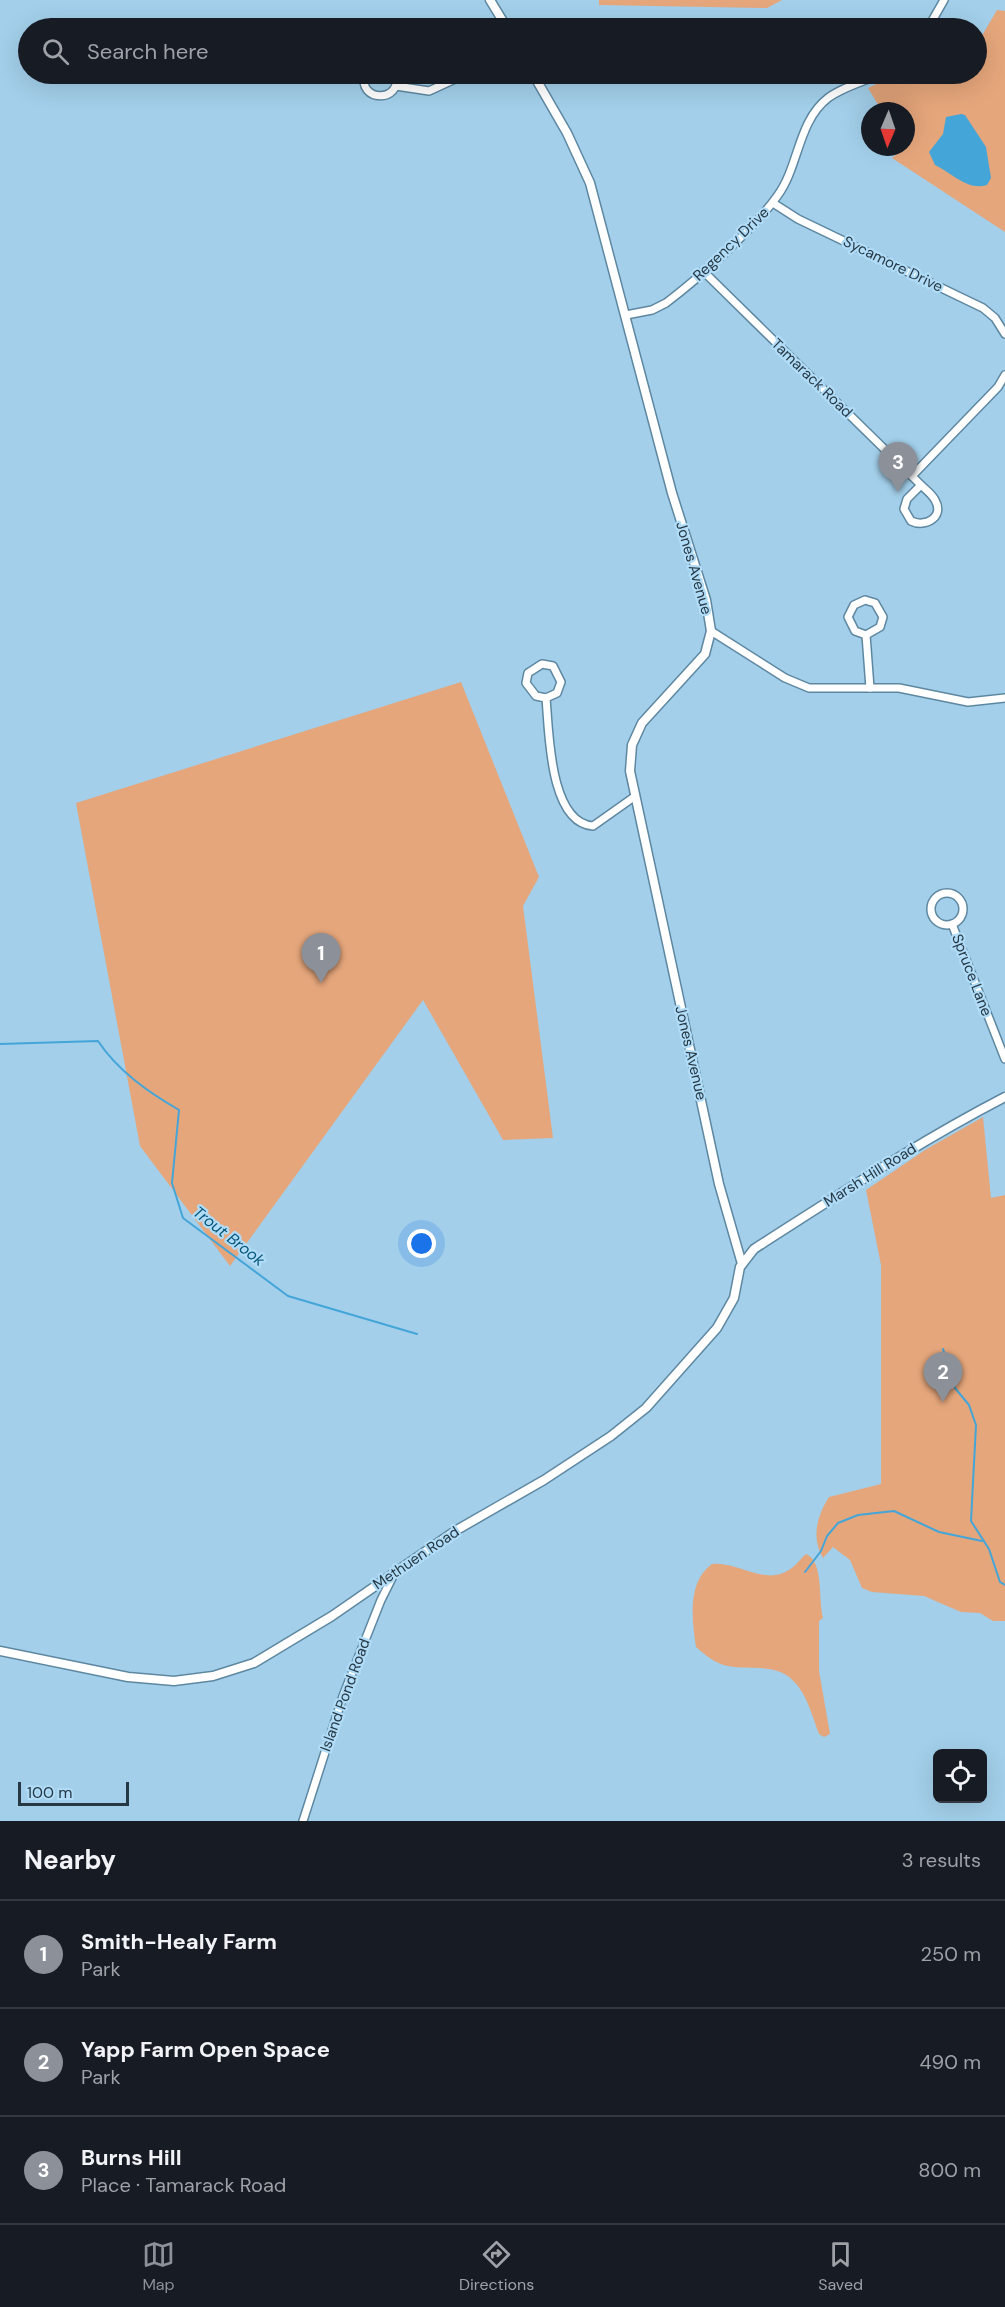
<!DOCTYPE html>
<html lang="en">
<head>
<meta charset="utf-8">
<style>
	body { margin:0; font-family:"DM Sans",sans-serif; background:#20242c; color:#f1f3f6 }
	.controls { position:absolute; right:18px; bottom:18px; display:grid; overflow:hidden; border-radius:9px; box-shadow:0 6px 24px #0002 }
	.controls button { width:54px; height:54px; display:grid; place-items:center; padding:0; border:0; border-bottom:2px solid #363941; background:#171b24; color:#f1f3f6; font:30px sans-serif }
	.compass { position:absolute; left:861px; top:102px; width:54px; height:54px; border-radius:50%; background:#171b24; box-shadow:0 6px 24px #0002; rotate:182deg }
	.scale { position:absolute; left:18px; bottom:15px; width:111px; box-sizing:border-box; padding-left:6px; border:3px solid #263843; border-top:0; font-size:16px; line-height:21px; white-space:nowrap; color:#263843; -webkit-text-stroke:4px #b0dcf8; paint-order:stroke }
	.you { position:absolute; left:422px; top:1244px; width:21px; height:21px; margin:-15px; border:4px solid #fff; border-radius:50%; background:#1a73e8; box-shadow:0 0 0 9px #1a73e833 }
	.badge { display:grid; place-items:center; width:39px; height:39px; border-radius:50%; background:#8c9099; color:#fff; font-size:20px; font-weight:700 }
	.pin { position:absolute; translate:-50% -50px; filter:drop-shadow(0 2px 3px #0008) }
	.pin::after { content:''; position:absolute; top:32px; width:21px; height:18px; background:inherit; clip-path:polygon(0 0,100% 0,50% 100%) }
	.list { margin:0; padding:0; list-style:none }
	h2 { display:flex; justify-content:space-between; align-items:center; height:78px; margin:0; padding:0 24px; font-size:26px }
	h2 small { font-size:20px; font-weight:400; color:#9ea1a6 }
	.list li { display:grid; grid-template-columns:39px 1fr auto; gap:18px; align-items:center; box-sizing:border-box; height:108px; padding:0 24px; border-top:2px solid #363941 }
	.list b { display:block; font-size:22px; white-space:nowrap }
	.list p { margin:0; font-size:20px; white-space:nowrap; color:#9ea1a6 }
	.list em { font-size:20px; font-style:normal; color:#9ea1a6 }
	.icon { flex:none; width:33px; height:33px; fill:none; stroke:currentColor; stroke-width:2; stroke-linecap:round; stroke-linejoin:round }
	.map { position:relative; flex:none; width:1005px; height:1821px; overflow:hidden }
	.search { position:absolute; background:#171b24; box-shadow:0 6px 24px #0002; left:18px; right:18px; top:18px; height:66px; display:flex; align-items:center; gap:15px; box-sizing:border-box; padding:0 21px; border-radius:33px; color:#9ea1a6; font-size:22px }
	.sheet { height:402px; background:#171b24 }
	nav { display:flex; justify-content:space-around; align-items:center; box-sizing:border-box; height:84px; border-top:2px solid #363941; background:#171b24; font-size:16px; color:#9ea1a6 }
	nav a { display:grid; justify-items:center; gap:3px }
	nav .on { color:#8c9099 }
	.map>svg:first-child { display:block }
	.green { fill:#e5a67b }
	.water { fill:#44a5d9 }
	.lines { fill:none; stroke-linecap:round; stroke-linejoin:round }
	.stream { stroke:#44a5d9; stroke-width:2 }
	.minor-casing { stroke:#5e88a1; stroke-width:10 }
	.tertiary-casing { stroke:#5e88a1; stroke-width:11 }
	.minor { stroke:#fff; stroke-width:7 }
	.tertiary { stroke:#fff; stroke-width:8 }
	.labels { text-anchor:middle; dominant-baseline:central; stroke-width:4.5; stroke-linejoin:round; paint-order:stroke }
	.street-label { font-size:15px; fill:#263843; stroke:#b0dcf8 }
	.water-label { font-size:16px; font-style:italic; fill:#045578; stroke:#b0dcf8 }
</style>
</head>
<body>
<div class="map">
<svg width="1005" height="1821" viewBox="0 0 1005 1821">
	<rect width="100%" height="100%" fill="#a3cfea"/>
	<g class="green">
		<path d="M 599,0 L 782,0 L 767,8 L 599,5 Z"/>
		<path d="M 997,10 L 1005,11 L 1005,232 L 892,158 L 906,147 L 906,111 L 882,111 L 868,88 L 898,74 L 976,74 L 977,44 Z"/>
		<path d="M 461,682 L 539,877 L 523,906 L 553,1138 L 503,1140 L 423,1000 L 230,1266 L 140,1146 L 76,803 Z"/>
		<path d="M 983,1117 L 991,1198 L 1005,1195 L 1005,1621 L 993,1621 L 980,1613 L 961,1612 L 924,1596 L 872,1592 L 862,1588 L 850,1560 L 833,1547 L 823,1558 C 811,1538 817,1516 829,1497 L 881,1484 L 881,1265 L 866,1190 L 925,1150 Z"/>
		<path d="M 806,1554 C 824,1561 818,1600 823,1618 L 819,1621 L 819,1671 L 830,1734 L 824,1737 L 819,1734 C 813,1718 808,1699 798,1686 C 779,1661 754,1671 728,1666 C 716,1664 705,1655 696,1647 C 692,1620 687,1582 712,1564 C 738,1561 764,1586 789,1570 C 796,1566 800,1559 806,1554 Z"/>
	</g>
	<path class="water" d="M 961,114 L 965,115 L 986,147 L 991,178 L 987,185 C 968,191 953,174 935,165 L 929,152 L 943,134 L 946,117 Z"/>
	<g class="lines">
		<g class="stream">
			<path d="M 0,1044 L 98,1041 C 118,1071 148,1092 179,1110 L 172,1183 L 183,1218 L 288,1296 L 417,1334"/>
			<path d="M 943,1349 L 955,1388 L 969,1405 L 976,1425 L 971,1521 L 989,1549 L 1000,1582 L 1005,1585"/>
			<path d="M 805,1572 L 821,1551 L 827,1536 L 838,1523 L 858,1515 L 894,1511 L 939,1532 L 982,1541"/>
		</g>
		<defs>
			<g id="minor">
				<path d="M 928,28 L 944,0"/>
				<path d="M 365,74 C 357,103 403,103 396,74"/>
				<path d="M 396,86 L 429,91 L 466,74"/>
				<path d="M 773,203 L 798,219 L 983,308 L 995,318 L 1005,334"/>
				<path d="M 703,271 L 921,485 C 926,490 932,494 935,500 C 945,517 925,528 911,521 L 904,509 L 907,499 L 921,485"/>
				<path d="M 626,315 L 652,310 L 666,303 C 699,278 755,228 778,195 C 799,166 798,121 828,98 C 843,87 864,81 882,74"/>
				<path d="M 912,476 L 998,387 L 1005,375"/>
				<path d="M 711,631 L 785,678 L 809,688 L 899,688 L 968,702 L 1005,698"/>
				<path d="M 866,635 L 855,631 L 848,617 L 854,605 L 865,600 L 875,603 L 883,617 L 880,627 L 866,635 L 870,688"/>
				<path d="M 546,698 L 557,693 L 561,682 L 553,666 L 542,664 L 528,673 L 526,683 L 536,696 L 546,698 C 549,730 549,823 593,826 L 634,797"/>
				<circle cx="947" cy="909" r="16"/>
				<path d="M 952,924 L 1005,1059"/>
				<path d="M 303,1821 L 343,1696 L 381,1600 L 394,1574"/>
			</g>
			<g id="tertiary">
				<path d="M 490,0 L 507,28"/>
				<path d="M 533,74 L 567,133 L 590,183 L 672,493 L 706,600 L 711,631 L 705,654 L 642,723 L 632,745 L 630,771 L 719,1184 L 742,1264"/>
				<path d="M 0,1651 L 128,1677 L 174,1681 L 213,1676 L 254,1663 L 332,1616 L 455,1531 L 544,1480 L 611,1436 L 646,1408 L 717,1328 L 734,1298 L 740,1267 L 754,1249 C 837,1196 918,1142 1005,1097"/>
			</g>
		</defs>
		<use href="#minor" class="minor-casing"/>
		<use href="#tertiary" class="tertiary-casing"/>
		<use href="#minor" class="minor"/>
		<use href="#tertiary" class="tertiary"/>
	</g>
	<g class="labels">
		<g class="street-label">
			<text transform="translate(731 244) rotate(-44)">Regency Drive</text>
			<text transform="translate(893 264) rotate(26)">Sycamore Drive</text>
			<text transform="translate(812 378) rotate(44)">Tamarack Road</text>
			<text transform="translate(694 568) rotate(74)">Jones Avenue</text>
			<text transform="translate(972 975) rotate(69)">Spruce Lane</text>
			<text transform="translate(691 1053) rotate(77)">Jones Avenue</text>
			<text transform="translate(870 1175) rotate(-32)">Marsh Hill Road</text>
			<text transform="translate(416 1558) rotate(-34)">Methuen Road</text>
			<text transform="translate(345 1695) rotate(-70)">Island Pond Road</text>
		</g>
		<g class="water-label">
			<text transform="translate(229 1236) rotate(38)">Trout Brook</text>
		</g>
	</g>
</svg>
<div class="controls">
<button><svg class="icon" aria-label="locate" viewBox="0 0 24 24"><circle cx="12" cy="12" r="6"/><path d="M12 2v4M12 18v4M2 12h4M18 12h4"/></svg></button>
</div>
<svg class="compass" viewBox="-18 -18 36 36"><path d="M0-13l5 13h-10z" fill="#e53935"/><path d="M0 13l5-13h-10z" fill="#9ea1a6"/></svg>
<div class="scale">100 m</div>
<div class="you"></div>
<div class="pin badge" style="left:321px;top:983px">1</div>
<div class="pin badge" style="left:943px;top:1402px">2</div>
<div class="pin badge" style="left:898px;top:492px">3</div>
<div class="search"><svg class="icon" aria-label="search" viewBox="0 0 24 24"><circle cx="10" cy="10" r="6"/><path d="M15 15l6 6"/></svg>Search here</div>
</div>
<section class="sheet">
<h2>Nearby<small>3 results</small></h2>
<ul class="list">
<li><span class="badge">1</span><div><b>Smith-Healy Farm</b><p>Park</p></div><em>250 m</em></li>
<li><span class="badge">2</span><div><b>Yapp Farm Open Space</b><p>Park</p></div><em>490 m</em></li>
<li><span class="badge">3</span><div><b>Burns Hill</b><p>Place · Tamarack Road</p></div><em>800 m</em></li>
</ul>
</section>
<nav>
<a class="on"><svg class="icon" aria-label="map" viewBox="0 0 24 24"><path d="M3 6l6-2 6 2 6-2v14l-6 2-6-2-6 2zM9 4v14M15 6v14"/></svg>Map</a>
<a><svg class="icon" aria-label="directions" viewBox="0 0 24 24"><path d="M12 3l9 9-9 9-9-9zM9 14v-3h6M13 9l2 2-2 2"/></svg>Directions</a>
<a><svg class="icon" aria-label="saved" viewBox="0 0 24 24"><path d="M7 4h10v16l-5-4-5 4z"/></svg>Saved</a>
</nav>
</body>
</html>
